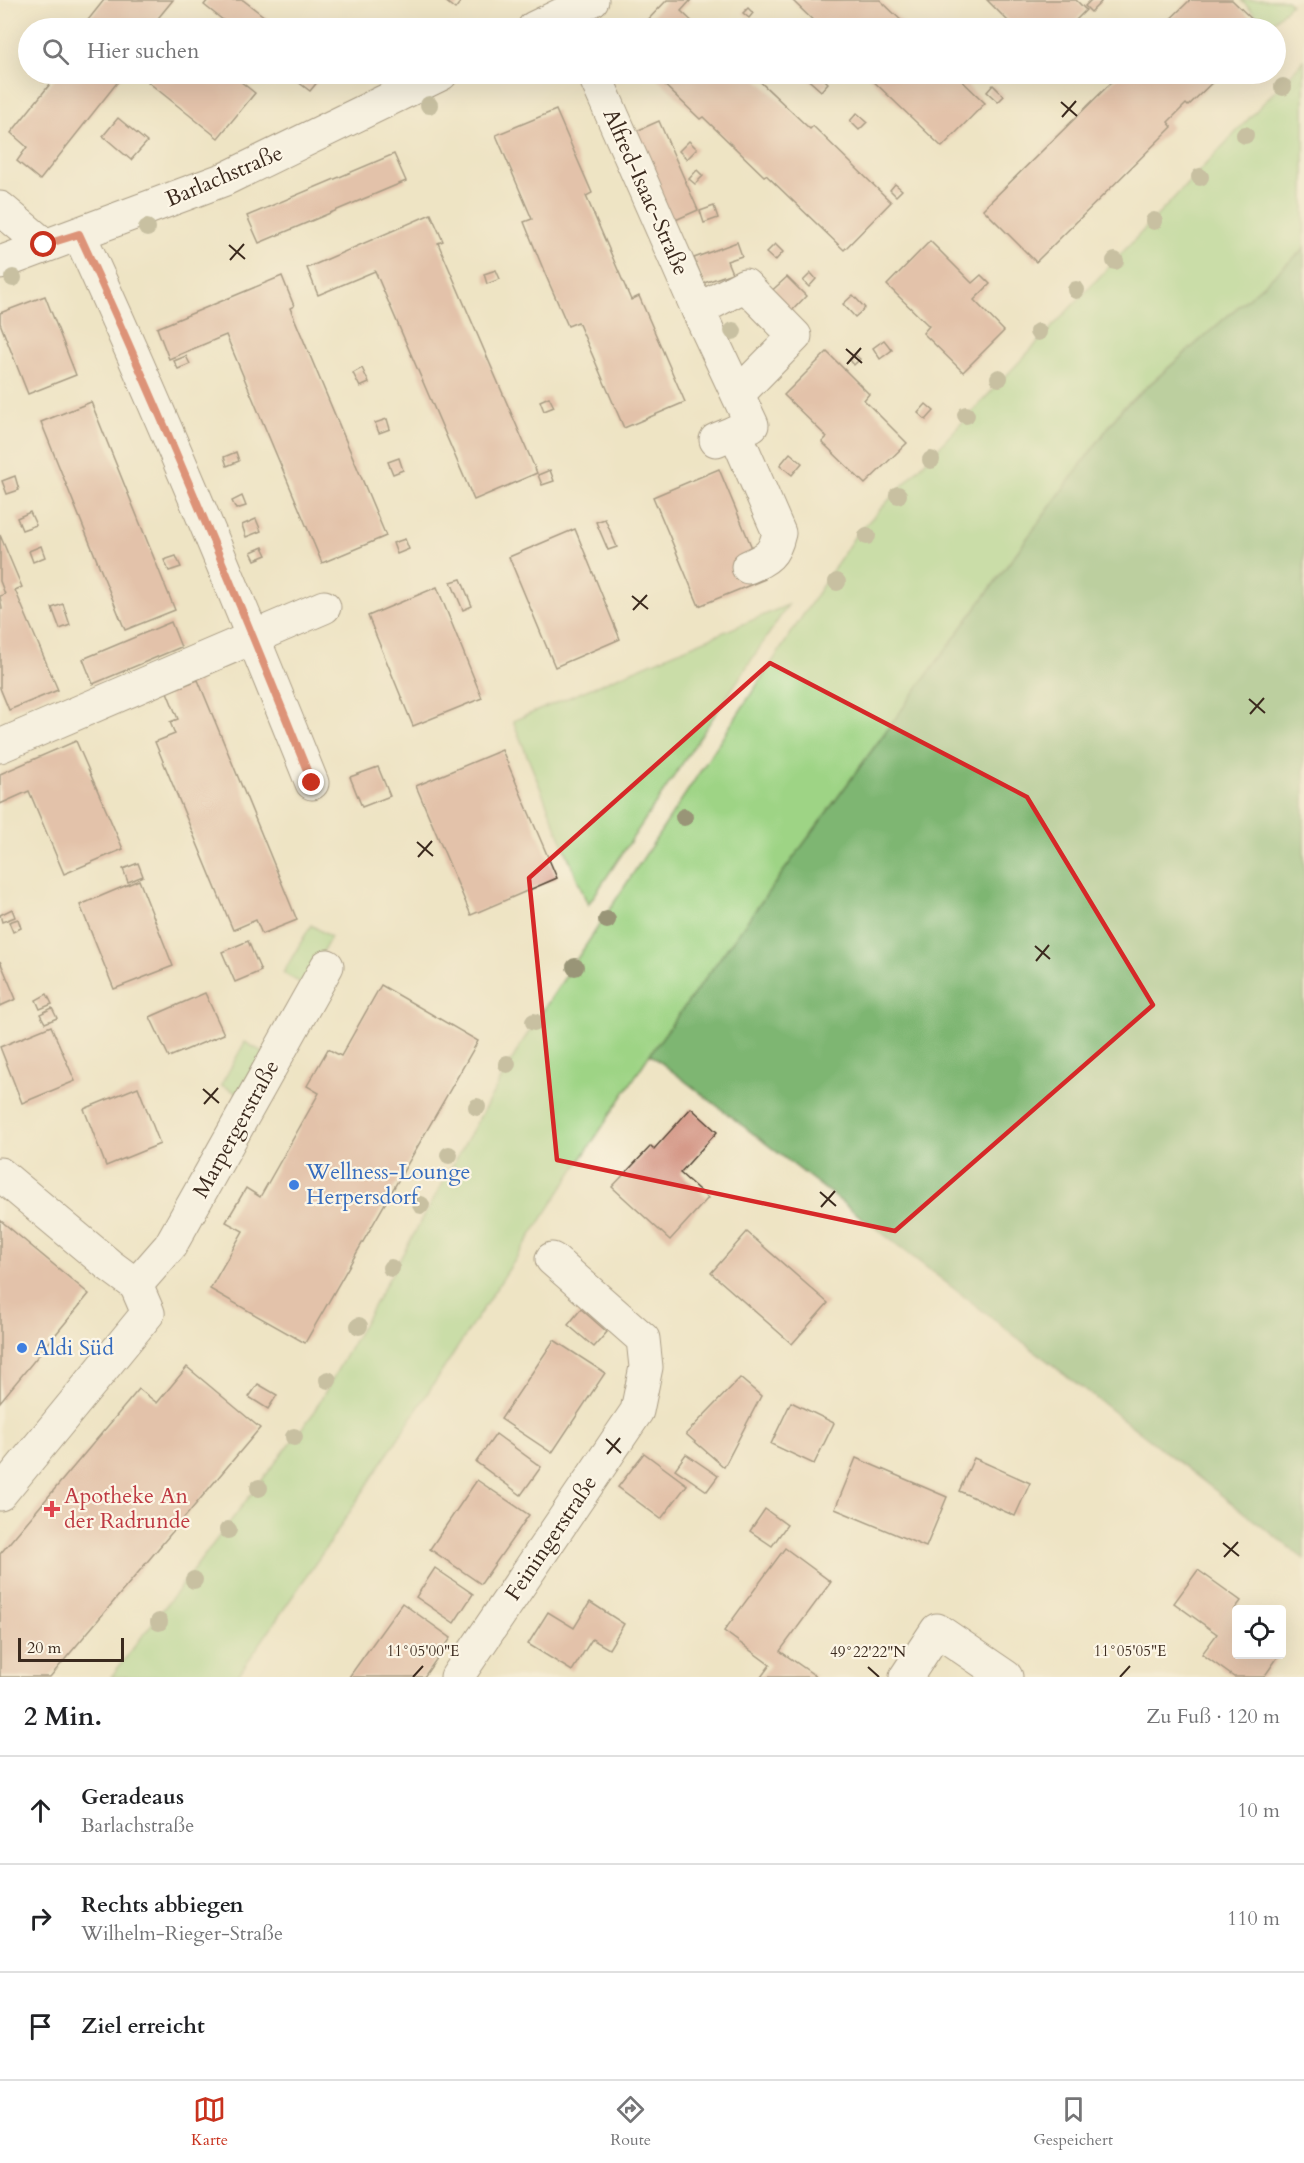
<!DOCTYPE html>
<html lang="de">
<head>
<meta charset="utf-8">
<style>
	body { margin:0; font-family:Cardo,serif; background:#f2f2f2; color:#202124 }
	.controls { position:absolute; right:18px; bottom:18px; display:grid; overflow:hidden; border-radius:6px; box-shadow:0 6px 24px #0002 }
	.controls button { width:54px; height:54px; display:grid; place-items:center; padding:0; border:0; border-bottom:2px solid #e0e0e0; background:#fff; color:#202124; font:30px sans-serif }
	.scale { position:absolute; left:18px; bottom:15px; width:106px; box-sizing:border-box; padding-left:6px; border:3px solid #3b2a1e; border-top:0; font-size:16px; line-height:21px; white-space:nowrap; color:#3b2a1e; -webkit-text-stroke:4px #fcf5e5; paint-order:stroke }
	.stop { position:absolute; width:18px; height:18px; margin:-14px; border:4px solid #c8321e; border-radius:50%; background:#fff }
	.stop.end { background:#c8321e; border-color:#fff; box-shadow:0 2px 6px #0008 }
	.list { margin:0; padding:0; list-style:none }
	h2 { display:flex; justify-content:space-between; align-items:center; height:78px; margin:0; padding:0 24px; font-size:26px }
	h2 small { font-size:20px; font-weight:400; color:#757577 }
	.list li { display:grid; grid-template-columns:39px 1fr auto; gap:18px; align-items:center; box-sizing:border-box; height:108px; padding:0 24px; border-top:2px solid #e0e0e0 }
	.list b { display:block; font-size:22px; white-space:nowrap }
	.list p { margin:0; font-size:20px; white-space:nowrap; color:#757577 }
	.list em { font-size:20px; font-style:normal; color:#757577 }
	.icon { flex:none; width:33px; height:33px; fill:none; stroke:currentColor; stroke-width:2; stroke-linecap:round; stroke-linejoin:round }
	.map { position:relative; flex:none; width:1304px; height:1677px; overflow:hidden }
	.search { position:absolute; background:#fff; box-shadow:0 6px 24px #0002; left:18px; right:18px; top:18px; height:66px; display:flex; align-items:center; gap:15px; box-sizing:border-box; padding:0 21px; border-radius:33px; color:#757577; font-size:22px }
	.sheet { height:402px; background:#fff }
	nav { display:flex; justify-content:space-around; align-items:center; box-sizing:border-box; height:84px; border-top:2px solid #e0e0e0; background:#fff; font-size:16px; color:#757577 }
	nav a { display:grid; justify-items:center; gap:3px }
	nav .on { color:#c8321e }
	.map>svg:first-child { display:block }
	.green { fill:#9ed485; stroke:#6c7f52; stroke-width:1.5 }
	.forest { fill:#7eb672; stroke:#5c7048; stroke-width:1.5 }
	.building { fill:#d59a89 }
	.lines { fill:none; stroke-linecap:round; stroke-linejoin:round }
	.minor-casing { stroke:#564637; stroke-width:35 }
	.minor { stroke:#fff; stroke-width:33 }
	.tree { fill:#999577 }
	.route { stroke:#c8321e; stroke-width:8 }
	.marked { fill:none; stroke:#d62828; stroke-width:4.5; stroke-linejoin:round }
	.ticks { fill:none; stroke:#3b2a1e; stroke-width:2 }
	.shop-dot { fill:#3f7fe0; stroke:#fcf5e5; stroke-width:2 }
	.health-dot { fill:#e0444e; stroke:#fcf5e5; stroke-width:2 }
	.labels { text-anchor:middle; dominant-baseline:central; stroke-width:4.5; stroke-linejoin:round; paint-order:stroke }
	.street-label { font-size:22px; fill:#3b2a1e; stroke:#fcf5e5 }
	.shop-label { font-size:22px; fill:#366cbe; stroke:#fcf5e5; text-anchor:start }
	.health-label { font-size:22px; fill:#be3a42; stroke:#fcf5e5; text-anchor:start }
	.ticks-label { font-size:15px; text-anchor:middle; fill:#3b2a1e; stroke:#fcf5e5; stroke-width:4.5; stroke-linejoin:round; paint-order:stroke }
</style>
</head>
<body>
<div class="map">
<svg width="1304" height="1677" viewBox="0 0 1304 1677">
	<rect width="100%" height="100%" fill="#fcf5e5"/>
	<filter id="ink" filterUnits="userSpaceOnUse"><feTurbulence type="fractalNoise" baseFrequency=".0167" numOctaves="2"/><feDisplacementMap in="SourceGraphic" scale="12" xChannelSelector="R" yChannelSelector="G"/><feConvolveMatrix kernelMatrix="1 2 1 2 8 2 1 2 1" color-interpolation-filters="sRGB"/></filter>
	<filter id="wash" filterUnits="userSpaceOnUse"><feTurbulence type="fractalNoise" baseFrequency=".008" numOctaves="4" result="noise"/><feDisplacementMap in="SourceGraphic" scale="24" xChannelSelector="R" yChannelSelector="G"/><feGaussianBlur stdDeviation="1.35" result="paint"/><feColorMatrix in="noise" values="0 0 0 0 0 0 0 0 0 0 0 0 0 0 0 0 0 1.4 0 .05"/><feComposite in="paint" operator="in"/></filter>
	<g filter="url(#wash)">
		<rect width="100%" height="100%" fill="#eee4c4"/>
		<g class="green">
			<path d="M 1241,0 L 1287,0 L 1291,4 L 1268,27 Z"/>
			<path d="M 1304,60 L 1304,249 L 1122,408 L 650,1054 L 330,1542 L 237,1677 L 111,1677 L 312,1415 L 521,1044 L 855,536 Z"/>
			<path d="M 788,605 L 588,905 L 513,721 Z"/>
			<path d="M 311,925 L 331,937 L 304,985 L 283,973 Z"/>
			<path d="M 245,1042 L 266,1054 L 243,1096 L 221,1085 Z"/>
		</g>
		<path class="forest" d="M 1304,249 L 1304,1559 L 650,1054 L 1122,409 Z"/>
		<g id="blocks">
			<g class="building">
				<path d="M 104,0 L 173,0 L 150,28 L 94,28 L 96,26 L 88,20 Z"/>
				<path d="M 208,0 L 243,0 L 279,28 L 233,28 L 204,5 Z"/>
				<path d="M 444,0 L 462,0 L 455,9 Z"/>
				<path d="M 667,0 L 691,0 L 681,11 L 699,28 L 640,28 Z"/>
				<path d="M 792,0 L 880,0 L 909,28 L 821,28 Z"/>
				<path d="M 987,0 L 1076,0 L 1086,10 L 1068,28 L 1015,28 Z"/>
				<path d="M 1091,0 L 1099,0 L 1101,2 L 1091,12 L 1085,6 Z"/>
				<path d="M 1190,0 L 1232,0 L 1261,28 L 1161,28 Z"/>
				<path d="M 748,8 L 753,13 L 749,18 L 743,13 Z"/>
				<path d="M 769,21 L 776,28 L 762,28 Z"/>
				<path d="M 58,74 L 124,74 L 40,180 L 17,161 L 27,147 L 11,133 Z"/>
				<path d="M 155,74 L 231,74 L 255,93 L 218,138 L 148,82 Z"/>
				<path d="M 305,74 L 324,74 L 310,91 L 298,82 Z"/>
				<path d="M 653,74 L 752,74 L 810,129 L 813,126 L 891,202 L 844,250 L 766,175 L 764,176 L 703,117 L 700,119 Z"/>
				<path d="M 802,74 L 819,74 L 828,83 L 821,91 Z"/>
				<path d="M 866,74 L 955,74 L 985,103 L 942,147 Z"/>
				<path d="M 1120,74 L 1121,75 L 1123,74 L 1221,74 L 1188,106 L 1186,104 L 1168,122 L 1172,127 L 1036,262 L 983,209 Z"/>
				<path d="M 993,85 L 1004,96 L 998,102 L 987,92 Z"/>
				<path d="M 556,110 L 592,193 L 586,196 L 631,300 L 639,296 L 685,402 L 624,428 L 578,322 L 568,326 L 546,276 L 524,222 L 532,219 L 496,135 Z"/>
				<path d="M 857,113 L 867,122 L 859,130 L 850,121 Z"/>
				<path d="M 118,118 L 147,142 L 131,160 L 103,136 Z"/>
				<path d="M 659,121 L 698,210 L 671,222 L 632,133 Z"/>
				<path d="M 689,141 L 697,149 L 687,159 L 679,151 Z"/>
				<path d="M 394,154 L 406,181 L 259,243 L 247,216 Z"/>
				<path d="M 697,170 L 703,176 L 695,184 L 689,179 Z"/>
				<path d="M 895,184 L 902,190 L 896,196 L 890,190 Z"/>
				<path d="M 714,206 L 718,218 L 704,223 L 700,211 Z"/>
				<path d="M 431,214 L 443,241 L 438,243 L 537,473 L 474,500 L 375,271 L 318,295 L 307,268 Z"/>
				<path d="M 930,241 L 972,283 L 981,275 L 990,284 L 974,300 L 1004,331 L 963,372 L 923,333 L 929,326 L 887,285 Z"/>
				<path d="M 737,242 L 742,256 L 727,261 L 732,273 L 704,283 L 694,258 Z"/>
				<path d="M 775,244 L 783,252 L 775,261 L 766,253 Z"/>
				<path d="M 496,270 L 500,279 L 487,284 L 484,274 Z"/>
				<path d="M 811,273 L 816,279 L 809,287 L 803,281 Z"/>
				<path d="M 282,276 L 294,306 L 290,308 L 386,536 L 322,563 L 226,335 L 169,359 L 157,328 Z"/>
				<path d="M 787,277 L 806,296 L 787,316 L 767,295 Z"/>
				<path d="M 853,295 L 865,308 L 855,317 L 843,304 Z"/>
				<path d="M 45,296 L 76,375 L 28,394 L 0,323 L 0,313 Z"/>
				<path d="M 884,340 L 892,350 L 880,359 L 873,348 Z"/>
				<path d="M 827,352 L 869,394 L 864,400 L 907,443 L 865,484 L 822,442 L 827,437 L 784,395 Z"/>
				<path d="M 855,355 L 860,359 L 854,365 L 850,360 Z"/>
				<path d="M 186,356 L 190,364 L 178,369 L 174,361 Z"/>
				<path d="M 362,368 L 369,383 L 360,387 L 353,373 Z"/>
				<path d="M 549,397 L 554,407 L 544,411 L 540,401 Z"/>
				<path d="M 91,402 L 175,610 L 125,630 L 41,422 Z"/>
				<path d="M 926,404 L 934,411 L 926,420 L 918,413 Z"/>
				<path d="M 387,419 L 390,429 L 379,433 L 375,423 Z"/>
				<path d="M 236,452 L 239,461 L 227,466 L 224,457 Z"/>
				<path d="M 790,453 L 802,463 L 792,475 L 780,465 Z"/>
				<path d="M 399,458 L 403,470 L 393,474 L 388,462 Z"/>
				<path d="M 719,469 L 765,579 L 699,606 L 653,497 Z"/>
				<path d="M 550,470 L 554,481 L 542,485 L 538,475 Z"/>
				<path d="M 15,476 L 19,490 L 7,494 L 2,481 Z"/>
				<path d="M 242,496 L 246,506 L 236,509 L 232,501 Z"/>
				<path d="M 30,512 L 36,525 L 22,530 L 17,518 Z"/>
				<path d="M 256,519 L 261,531 L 246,537 L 242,525 Z"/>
				<path d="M 605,519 L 617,547 L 608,550 L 596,522 Z"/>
				<path d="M 575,529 L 620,639 L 555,667 L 509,557 Z"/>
				<path d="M 0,535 L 22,587 L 15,590 L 58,690 L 9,710 L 0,688 L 0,609 L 2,609 L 0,596 L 5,594 L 0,581 Z"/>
				<path d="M 405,539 L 409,549 L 397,554 L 393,543 Z"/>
				<path d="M 41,546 L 45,557 L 33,562 L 29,551 Z"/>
				<path d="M 263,547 L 267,555 L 255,560 L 251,552 Z"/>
				<path d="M 176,556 L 181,567 L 169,571 L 164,560 Z"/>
				<path d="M 461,579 L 472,606 L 463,610 L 451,582 Z"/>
				<path d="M 437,587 L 482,698 L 413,726 L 368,616 Z"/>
				<path d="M 63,604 L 70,625 L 60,629 L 52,608 Z"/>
				<path d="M 171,622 L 181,647 L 93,684 L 83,659 Z"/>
				<path d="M 198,680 L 297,920 L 262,934 L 256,920 L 233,930 L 155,742 L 175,734 L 170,722 L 178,719 L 167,692 Z"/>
				<path d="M 76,741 L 123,849 L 64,874 L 29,791 L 0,804 L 0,774 Z"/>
				<path d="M 502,750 L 557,878 L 471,915 L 416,786 Z"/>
				<path d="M 378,767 L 390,796 L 362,807 L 350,777 Z"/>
				<path d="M 138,863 L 143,876 L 128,882 L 123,869 Z"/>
				<path d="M 139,880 L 173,966 L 114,989 L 80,905 Z"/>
				<path d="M 12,909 L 15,917 L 2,922 L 0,915 Z"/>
				<path d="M 18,919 L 21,928 L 13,932 L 9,922 Z"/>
				<path d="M 248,941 L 261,971 L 235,982 L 222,952 Z"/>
				<path d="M 0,961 L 16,999 L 0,1006 Z"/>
				<path d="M 381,985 L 478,1041 L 305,1343 L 210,1289 L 243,1231 L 226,1222 L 246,1188 L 260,1197 L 319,1093 L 307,1086 L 328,1049 L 341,1056 Z"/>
				<path d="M 205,993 L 224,1034 L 169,1057 L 150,1017 Z"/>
				<path d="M 47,994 L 52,1004 L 40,1009 L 36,1000 Z"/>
				<path d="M 52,1008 L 57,1018 L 45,1023 L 40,1014 Z"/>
				<path d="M 51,1026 L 75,1081 L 22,1103 L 0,1047 Z"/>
				<path d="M 138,1087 L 160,1144 L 106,1166 L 84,1109 Z"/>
				<path d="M 691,1108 L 717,1132 L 680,1173 L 708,1198 L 670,1240 L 612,1187 L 651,1146 L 654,1149 Z"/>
				<path d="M 0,1220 L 89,1294 L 0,1402 Z"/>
				<path d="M 747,1232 L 828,1303 L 792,1344 L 711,1273 Z"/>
				<path d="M 581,1309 L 607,1332 L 594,1347 L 568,1325 Z"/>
				<path d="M 554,1340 L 605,1373 L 552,1453 L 501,1419 Z"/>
				<path d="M 187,1367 L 260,1428 L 50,1677 L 0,1677 L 0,1554 L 139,1389 L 157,1403 Z"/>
				<path d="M 740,1378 L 761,1396 L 724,1467 L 686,1434 Z"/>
				<path d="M 258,1384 L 277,1395 L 268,1409 L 249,1397 Z"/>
				<path d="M 791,1402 L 834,1423 L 814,1464 L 771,1444 Z"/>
				<path d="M 496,1434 L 541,1467 L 521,1495 L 476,1462 Z"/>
				<path d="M 644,1453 L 687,1485 L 661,1519 L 618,1487 Z"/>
				<path d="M 686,1454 L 718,1476 L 707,1491 L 675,1469 Z"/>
				<path d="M 856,1458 L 947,1497 L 926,1547 L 835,1509 Z"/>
				<path d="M 974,1458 L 1030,1483 L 1015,1516 L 959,1491 Z"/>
				<path d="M 477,1480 L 529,1515 L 481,1584 L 430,1549 Z"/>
				<path d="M 765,1509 L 787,1525 L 772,1546 L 750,1531 Z"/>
				<path d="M 785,1548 L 831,1582 L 780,1651 L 817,1677 L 761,1677 L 770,1665 L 724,1631 Z"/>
				<path d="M 435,1568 L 473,1594 L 454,1623 L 416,1597 Z"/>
				<path d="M 1198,1570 L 1241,1601 L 1235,1609 L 1236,1654 L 1280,1654 L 1264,1677 L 1234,1677 L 1202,1654 L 1217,1634 L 1174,1603 Z"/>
				<path d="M 590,1602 L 624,1624 L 609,1649 L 592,1639 L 572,1671 L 528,1644 L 548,1612 L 574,1628 Z"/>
				<path d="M 402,1603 L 451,1638 L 424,1677 L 349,1677 Z"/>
			</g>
		</g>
	</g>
	<g filter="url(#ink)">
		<use href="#blocks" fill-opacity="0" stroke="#564637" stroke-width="1.5"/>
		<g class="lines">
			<defs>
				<g id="minor">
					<path d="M 534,28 L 592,0"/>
					<path d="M 594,74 L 698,310 L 752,425 L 716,440"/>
					<path d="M 0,208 L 44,245"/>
					<path d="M 79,234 C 162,415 238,598 312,783"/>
					<path d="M 0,263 L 225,179 L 441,74"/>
					<path d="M 698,310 L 745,285 L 795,336 L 738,394"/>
					<path d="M 735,432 L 779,533 C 774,555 768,558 748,567"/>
					<path d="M 0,746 L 324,607"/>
					<path d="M 0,1174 L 109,1265 L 136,1285 L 170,1246 L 327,966"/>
					<path d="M 0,1494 L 148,1313 L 136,1285"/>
					<path d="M 457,1677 L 637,1411 L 646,1367 L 643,1339 L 552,1259"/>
					<path d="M 906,1677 L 937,1630 L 1006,1677"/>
				</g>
			</defs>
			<use href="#minor" class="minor-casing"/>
			<use href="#minor" class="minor"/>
		</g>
		<g class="tree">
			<circle cx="1283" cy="87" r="9"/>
			<circle cx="429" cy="105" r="9"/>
			<circle cx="1245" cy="135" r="9"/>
			<circle cx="1200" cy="177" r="9"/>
			<circle cx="1154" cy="221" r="9"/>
			<circle cx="147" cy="228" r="9"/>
			<circle cx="1115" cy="261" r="9"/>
			<circle cx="13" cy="278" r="9"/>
			<circle cx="1076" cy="290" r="9"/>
			<circle cx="733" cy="331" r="9"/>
			<circle cx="1038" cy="332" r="9"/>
			<circle cx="999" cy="378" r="9"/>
			<circle cx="966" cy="415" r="9"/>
			<circle cx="931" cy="460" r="9"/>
			<circle cx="898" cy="495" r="9"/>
			<circle cx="867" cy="536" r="9"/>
			<circle cx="837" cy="582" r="9"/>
			<circle cx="684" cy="817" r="9"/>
			<circle cx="607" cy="920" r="9"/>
			<circle cx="575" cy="967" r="9"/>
			<circle cx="534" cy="1022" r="9"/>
			<circle cx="507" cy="1064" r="9"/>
			<circle cx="477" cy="1107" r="9"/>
			<circle cx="449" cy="1155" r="9"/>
			<circle cx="421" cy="1205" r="9"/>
			<circle cx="391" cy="1268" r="9"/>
			<circle cx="359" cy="1326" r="9"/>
			<circle cx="328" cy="1380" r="9"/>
			<circle cx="294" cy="1437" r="9"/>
			<circle cx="259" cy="1488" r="9"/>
			<circle cx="228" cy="1530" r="9"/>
			<circle cx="194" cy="1580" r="9"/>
			<circle cx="159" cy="1622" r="9"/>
		</g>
	</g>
	<g class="lines" filter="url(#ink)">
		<path class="route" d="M 44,245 L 79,234 C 162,414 238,598 312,783"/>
	</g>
	<path d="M0 0H1304V1677H0ZM 770,663 L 1027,797 L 1153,1005 L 895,1231 L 557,1160 L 529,878 Z" fill="#eee4c4" fill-opacity=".55" fill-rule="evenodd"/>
	<path class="marked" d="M 770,663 L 1027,797 L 1153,1005 L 895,1231 L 557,1160 L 529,878 Z"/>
	<path class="ticks" d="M 1061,102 L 1077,116M 1062,117 L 1076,101M 229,245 L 245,259M 230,260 L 244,244M 846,349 L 862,363M 847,364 L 861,348M 632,596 L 648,609M 633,610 L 647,595M 1249,699 L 1265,713M 1250,714 L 1264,698M 417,842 L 433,856M 418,857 L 432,841M 1035,946 L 1050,959M 1036,961 L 1049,945M 203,1089 L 219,1103M 204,1104 L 218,1088M 820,1192 L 836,1206M 821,1207 L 835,1191M 606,1439 L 621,1453M 607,1454 L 620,1438M 1223,1543 L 1239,1556M 1224,1557 L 1238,1542M 868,1667 L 879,1677M 413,1677 L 423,1666M 1120,1677 L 1130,1666"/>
	<g class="shop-dot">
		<circle cx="294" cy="1185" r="6"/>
		<circle cx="22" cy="1348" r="6"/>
	</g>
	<path class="health-dot" d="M49 1500h6v6h6v6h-6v6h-6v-6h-6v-6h6z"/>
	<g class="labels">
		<g class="street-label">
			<text transform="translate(224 176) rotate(-23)">Barlachstraße</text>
			<text transform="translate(646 192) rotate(66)">Alfred-Isaac-Straße</text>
			<text transform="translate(236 1129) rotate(-61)">Marpergerstraße</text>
			<text transform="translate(551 1538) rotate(-56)">Feiningerstraße</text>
		</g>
		<g class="shop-label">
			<text x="306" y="1172">Wellness-Lounge<tspan x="306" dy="25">Herpersdorf</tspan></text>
			<text x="34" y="1348">Aldi Süd</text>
		</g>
		<g class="health-label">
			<text x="64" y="1496">Apotheke An<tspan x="64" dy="25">der Radrunde</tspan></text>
		</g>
	</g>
	<g class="ticks-label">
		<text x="423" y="1656">11°05'00"E</text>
		<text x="1130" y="1656">11°05'05"E</text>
		<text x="868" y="1657">49°22'22"N</text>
	</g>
</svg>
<div class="controls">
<button><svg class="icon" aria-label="locate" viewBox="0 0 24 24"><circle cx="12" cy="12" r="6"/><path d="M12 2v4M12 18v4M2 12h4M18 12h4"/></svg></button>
</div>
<div class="scale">20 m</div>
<div class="stop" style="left:44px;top:245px"></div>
<div class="stop end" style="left:312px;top:783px"></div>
<div class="search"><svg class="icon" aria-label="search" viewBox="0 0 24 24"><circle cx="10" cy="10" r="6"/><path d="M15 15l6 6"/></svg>Hier suchen</div>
</div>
<section class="sheet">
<h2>2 Min.<small>Zu Fuß · 120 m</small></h2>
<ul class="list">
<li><svg class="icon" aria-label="ahead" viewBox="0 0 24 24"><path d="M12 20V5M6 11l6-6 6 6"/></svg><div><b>Geradeaus</b><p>Barlachstraße</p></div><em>10 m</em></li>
<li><svg class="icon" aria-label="right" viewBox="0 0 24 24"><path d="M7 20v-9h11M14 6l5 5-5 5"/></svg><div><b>Rechts abbiegen</b><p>Wilhelm-Rieger-Straße</p></div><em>110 m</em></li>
<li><svg class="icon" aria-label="arrive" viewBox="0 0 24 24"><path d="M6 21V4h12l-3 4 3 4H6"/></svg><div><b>Ziel erreicht</b></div></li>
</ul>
</section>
<nav>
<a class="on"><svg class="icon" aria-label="map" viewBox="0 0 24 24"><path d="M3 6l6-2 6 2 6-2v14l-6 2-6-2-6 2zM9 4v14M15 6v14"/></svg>Karte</a>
<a><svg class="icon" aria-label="directions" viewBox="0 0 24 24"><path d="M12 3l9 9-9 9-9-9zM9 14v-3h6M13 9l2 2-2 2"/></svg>Route</a>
<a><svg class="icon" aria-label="saved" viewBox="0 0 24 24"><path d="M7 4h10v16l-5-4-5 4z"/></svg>Gespeichert</a>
</nav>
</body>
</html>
